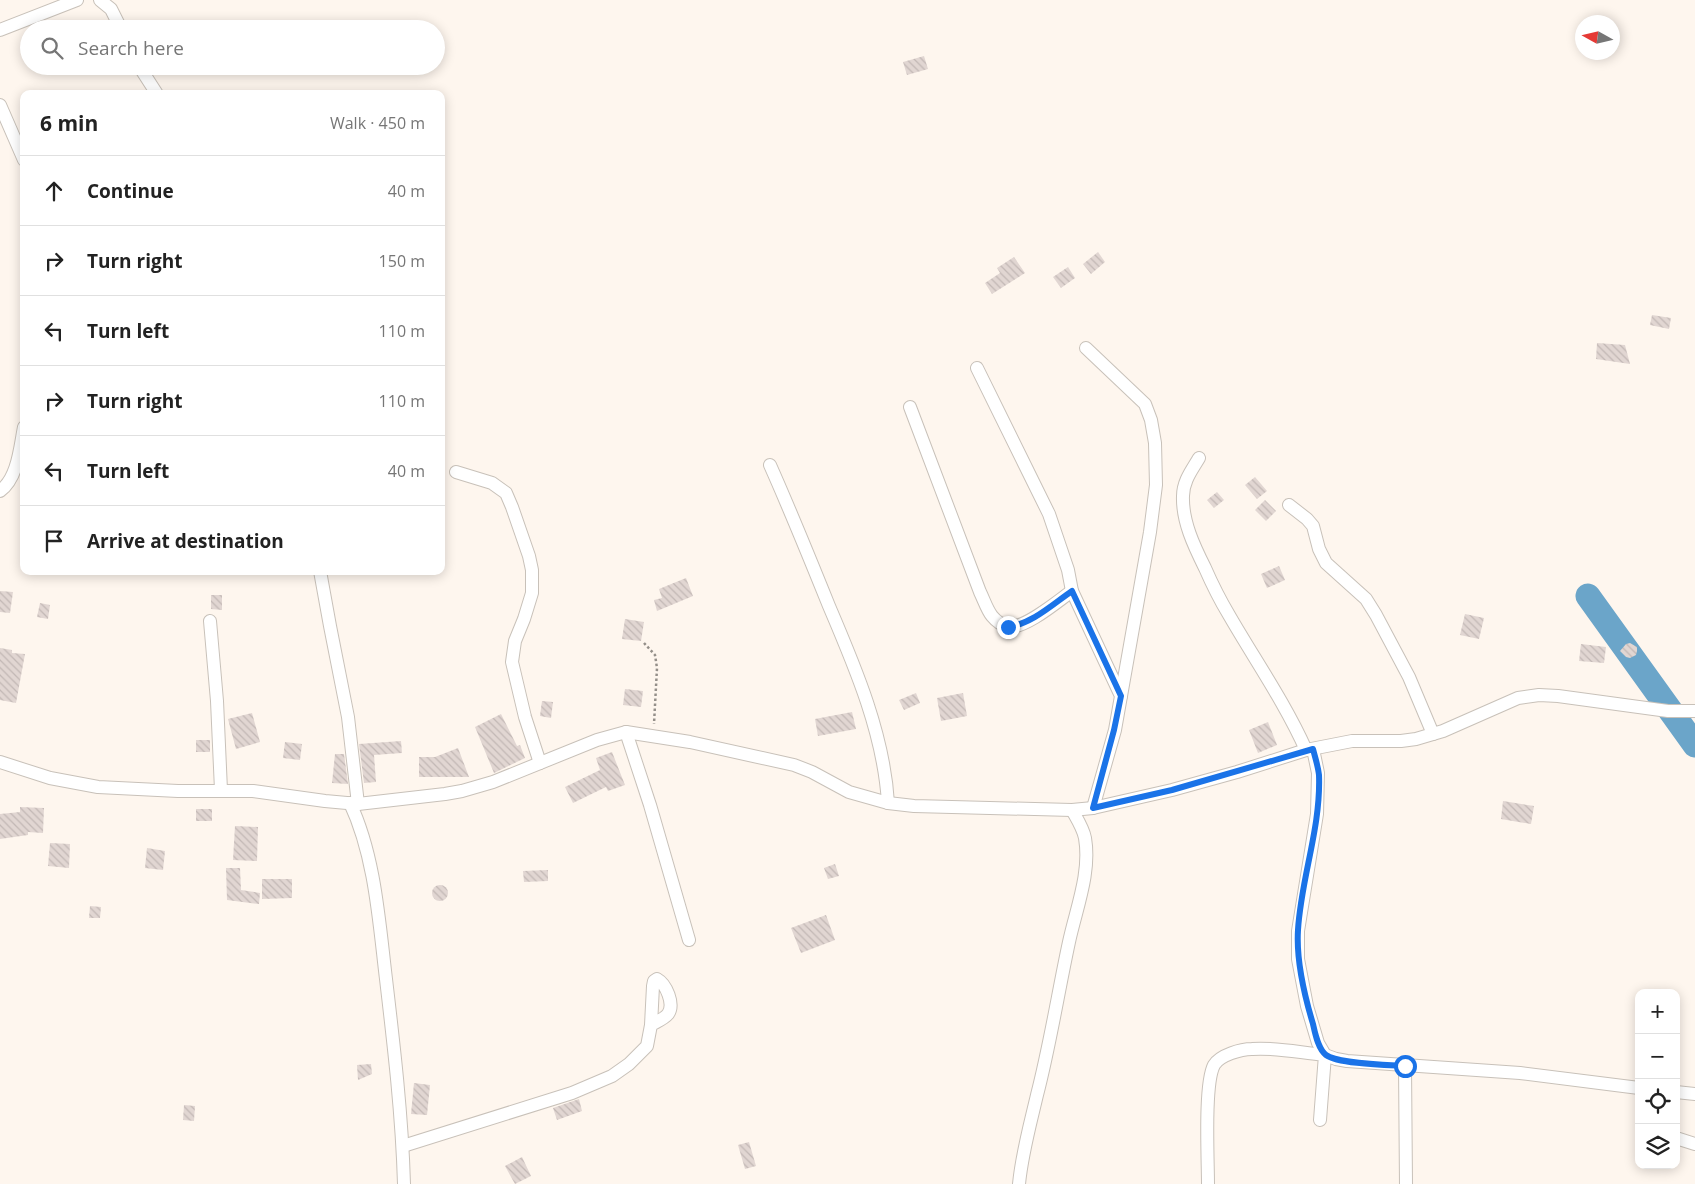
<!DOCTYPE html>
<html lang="en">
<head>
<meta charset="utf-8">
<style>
	body { margin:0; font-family:"Open Sans",sans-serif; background:#f2f2f2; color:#222 }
	.controls { position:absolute; right:15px; bottom:15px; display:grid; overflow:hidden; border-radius:10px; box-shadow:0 2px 12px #0003 }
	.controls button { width:45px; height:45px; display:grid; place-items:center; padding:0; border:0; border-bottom:1px solid #e0e0e0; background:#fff; color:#222; font:25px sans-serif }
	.compass { position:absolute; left:1575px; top:15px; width:45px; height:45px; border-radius:50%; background:#fff; box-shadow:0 2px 12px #0003; rotate:278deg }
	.stop { position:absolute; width:15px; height:15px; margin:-11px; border:4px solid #1a73e8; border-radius:50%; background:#fff }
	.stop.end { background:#1a73e8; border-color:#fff; box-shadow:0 1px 5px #0008 }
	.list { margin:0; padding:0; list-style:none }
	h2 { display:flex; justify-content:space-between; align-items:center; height:65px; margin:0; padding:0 20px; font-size:21px }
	h2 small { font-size:16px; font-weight:400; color:#767676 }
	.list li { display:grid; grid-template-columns:32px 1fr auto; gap:15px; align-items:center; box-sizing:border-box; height:70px; padding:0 20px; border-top:1px solid #e0e0e0 }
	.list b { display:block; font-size:19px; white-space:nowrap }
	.list em { font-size:16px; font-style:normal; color:#767676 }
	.icon { flex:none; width:28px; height:28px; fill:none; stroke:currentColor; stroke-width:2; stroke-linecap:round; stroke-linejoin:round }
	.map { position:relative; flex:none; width:1695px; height:1184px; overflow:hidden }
	.search { position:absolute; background:#fff; box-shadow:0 2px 12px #0003; left:20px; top:20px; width:425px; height:55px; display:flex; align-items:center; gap:12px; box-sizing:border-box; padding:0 18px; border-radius:28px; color:#767676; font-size:19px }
	.panel { position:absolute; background:#fff; box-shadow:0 2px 12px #0003; left:20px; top:90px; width:425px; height:485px; border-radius:10px }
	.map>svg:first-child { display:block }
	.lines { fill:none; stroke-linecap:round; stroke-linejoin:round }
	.river { stroke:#6ba5c9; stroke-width:25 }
	.building { fill:url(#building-back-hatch) }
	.minor-casing { stroke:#c8c1b9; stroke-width:14 }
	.path { stroke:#948f89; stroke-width:2.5; stroke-dasharray:2.5 2.5; stroke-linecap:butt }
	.minor { stroke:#fff; stroke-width:12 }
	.route { stroke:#1a73e8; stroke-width:6 }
</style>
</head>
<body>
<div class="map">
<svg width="1695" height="1184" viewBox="0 0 1695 1184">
	<defs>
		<pattern id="building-back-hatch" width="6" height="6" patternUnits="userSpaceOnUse" patternTransform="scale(1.25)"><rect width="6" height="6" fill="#e1d6d2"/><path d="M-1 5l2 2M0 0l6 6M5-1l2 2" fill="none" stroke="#c2b8b5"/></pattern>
	</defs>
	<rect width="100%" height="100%" fill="#fef6ee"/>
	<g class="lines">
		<path class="river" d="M 1588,596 L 1695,745"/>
	</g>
	<g class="building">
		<path d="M 924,56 L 928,69 L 907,75 L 903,62 Z"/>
		<path d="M 1098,252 L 1105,262 L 1091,274 L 1083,264 Z"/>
		<path d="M 1014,257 L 1025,273 L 992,294 L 985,283 L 1000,273 L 997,268 Z"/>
		<path d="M 1068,267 L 1075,278 L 1061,288 L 1053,277 Z"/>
		<path d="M 1652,315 L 1671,318 L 1669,329 L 1650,325 Z"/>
		<path d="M 1597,343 L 1625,345 L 1630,364 L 1596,359 Z"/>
		<path d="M 1255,477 L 1267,491 L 1257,499 L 1245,485 Z"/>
		<path d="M 1217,492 L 1224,500 L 1214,508 L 1207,500 Z"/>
		<path d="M 1265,500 L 1276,511 L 1266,521 L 1255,510 Z"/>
		<path d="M 1279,566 L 1285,580 L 1267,588 L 1261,574 Z"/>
		<path d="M 686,578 L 693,596 L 657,611 L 654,600 L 662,598 L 659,589 Z"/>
		<path d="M 0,591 L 13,592 L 10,613 L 0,612 Z"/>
		<path d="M 211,595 L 222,595 L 222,610 L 211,609 Z"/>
		<path d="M 40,603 L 50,605 L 48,619 L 37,617 Z"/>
		<path d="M 1465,614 L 1484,618 L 1479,639 L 1460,635 Z"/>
		<path d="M 625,619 L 644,622 L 641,641 L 622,639 Z"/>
		<path d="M 1630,643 L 1637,647 L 1637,651 L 1636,655 L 1630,658 L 1626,657 L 1620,651 L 1626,644 Z"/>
		<path d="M 1581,644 L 1606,647 L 1604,663 L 1579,661 Z"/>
		<path d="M 0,648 L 12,650 L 12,653 L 25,654 L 16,703 L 0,700 Z"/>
		<path d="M 625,689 L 643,691 L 641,707 L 623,705 Z"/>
		<path d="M 916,693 L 920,703 L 904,710 L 899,700 Z"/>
		<path d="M 963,693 L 967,716 L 941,721 L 937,698 Z"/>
		<path d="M 542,701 L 553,702 L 551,718 L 540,716 Z"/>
		<path d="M 852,712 L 856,729 L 818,736 L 815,719 Z"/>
		<path d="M 252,713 L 260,742 L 236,749 L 228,719 Z"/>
		<path d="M 501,714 L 517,746 L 520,745 L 525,758 L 494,773 L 475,727 Z"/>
		<path d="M 1268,722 L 1277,745 L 1258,753 L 1249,730 Z"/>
		<rect x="196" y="740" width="14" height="12"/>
		<path d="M 401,741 L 402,753 L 374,755 L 376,782 L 364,783 L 359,744 Z"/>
		<path d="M 285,742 L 302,744 L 300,760 L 283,758 Z"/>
		<path d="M 458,748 L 469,777 L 419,777 L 419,757 L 435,757 Z"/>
		<path d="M 612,752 L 625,785 L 608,791 L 606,787 L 573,803 L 565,787 L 600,770 L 596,758 Z"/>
		<path d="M 335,754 L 344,754 L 348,784 L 332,783 Z"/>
		<path d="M 1503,801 L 1534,806 L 1531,824 L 1501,819 Z"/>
		<path d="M 20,807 L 44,808 L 43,833 L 28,832 L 28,835 L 0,839 L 0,814 L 20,812 Z"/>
		<rect x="196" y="809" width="16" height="12"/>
		<path d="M 235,826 L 258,827 L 257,861 L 233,860 Z"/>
		<path d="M 50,843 L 70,844 L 69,868 L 48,866 Z"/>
		<path d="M 147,848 L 165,851 L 163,870 L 145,868 Z"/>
		<path d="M 835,864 L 839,876 L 828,879 L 824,868 Z"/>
		<path d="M 226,868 L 240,868 L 241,890 L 260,893 L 259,904 L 227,900 Z"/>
		<path d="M 548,870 L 548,881 L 524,882 L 523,871 Z"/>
		<path d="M 262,879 L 292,879 L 292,898 L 262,899 Z"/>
		<circle cx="440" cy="893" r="8"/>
		<path d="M 90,906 L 101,907 L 100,918 L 89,918 Z"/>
		<path d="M 826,915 L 835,940 L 801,953 L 791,928 Z"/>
		<path d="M 371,1064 L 372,1074 L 358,1080 L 357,1065 Z"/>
		<path d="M 414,1083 L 430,1085 L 427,1115 L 411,1114 Z"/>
		<path d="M 579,1099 L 582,1111 L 557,1120 L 553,1108 Z"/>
		<path d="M 184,1105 L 195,1106 L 194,1121 L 183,1120 Z"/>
		<path d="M 749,1142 L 756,1166 L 745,1169 L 738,1145 Z"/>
		<path d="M 522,1157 L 531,1176 L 515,1184 L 505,1166 Z"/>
	</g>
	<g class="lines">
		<defs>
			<g id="minor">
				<path d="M 100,0 L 111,9 L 121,29"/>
				<path d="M 0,30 L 77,0"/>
				<path d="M 139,66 L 157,94"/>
				<path d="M 0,105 L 24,160"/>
				<path d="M 1086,348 L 1145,404 L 1151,420 L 1155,443 L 1156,485 L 1150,532 L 1121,696"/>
				<path d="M 977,368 L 1049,514 L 1068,570 L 1072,591 L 1121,696 L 1115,730 L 1093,808"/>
				<path d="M 910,407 L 980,592 C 984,600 987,610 992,616 C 996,621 1003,626 1008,627 C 1025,629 1058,601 1072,591"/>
				<path d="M 1199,458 C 1192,470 1183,481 1183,496 C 1182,521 1194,546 1205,568 C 1212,584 1220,600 1229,615 C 1255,660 1285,703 1306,750"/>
				<path d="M 770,465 C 791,512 810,559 829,606 C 856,669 884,735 888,803"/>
				<path d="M 456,472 L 492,483 L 506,493 L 512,507 L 529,556 L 532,570 L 532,593 L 524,619 L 515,641 L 512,662 L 525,717 L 540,763"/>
				<path d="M 0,491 C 18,478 20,447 24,427"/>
				<path d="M 1289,505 L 1307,519 L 1313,526 L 1319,549 L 1326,563 L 1366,599 L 1376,615 L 1409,677 L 1433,734"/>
				<path d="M 320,571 L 330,626 L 348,717 L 358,804"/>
				<path d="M 210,621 L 217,701 L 221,790"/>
				<path d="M 626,732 L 650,805 L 689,940"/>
				<path d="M 1313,749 L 1318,773 L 1317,814 L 1298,931 L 1298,959 L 1307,1006 L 1318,1043 L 1325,1055 L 1336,1059 L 1347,1061 L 1520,1073 L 1639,1088"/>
				<path d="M 0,762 L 50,778 L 98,787 L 178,791 L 253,791 L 325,801 L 358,804 L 445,794 L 462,791 L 493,782 L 597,740 L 626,732 L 690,742 L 794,765 L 812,772 L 849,792 L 888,803 L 914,806 L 1072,810 L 1093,808 L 1172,790 L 1237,772 L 1306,750 L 1352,741 L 1401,741 L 1416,739 L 1443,731 L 1518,698 L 1539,695 L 1558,696 L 1668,711 L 1695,711"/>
				<path d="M 350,803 C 375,856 379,921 386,979 C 394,1047 402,1115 404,1184"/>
				<path d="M 1405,1066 L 1406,1184"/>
				<path d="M 1676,1092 L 1695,1094"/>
				<path d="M 1676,1138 L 1695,1144"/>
				<path d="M 403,1146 L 572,1093 L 612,1076 L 629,1064 L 647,1046 L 651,1025 L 653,986 L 654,981 L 657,979 C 666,984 675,1004 668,1014 C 664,1019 656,1022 651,1025"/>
				<path d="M 1019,1184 C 1022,1153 1030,1125 1037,1095 C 1050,1045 1058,993 1069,942 C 1076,909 1091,873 1085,838 C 1083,828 1077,819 1072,810"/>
				<path d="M 1208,1184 C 1208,1159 1204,1084 1214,1065 C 1220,1055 1241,1049 1252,1049 C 1276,1047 1301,1053 1325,1055 L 1320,1120"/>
			</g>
		</defs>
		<use href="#minor" class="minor-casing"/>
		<path class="path" d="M 644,643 L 655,655 L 657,668 L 654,724"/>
		<use href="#minor" class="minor"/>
	</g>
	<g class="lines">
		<path class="route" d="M 1008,627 C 1032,624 1053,604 1072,591 L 1121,696 L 1114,730 L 1093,808 L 1172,790 L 1313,749 C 1315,757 1318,766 1319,775 C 1321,828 1301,878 1298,930 C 1296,961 1304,994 1313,1024 C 1315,1033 1318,1049 1326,1055 C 1338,1064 1388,1065 1405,1066"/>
	</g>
</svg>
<div class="controls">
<button>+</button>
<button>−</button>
<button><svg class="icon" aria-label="locate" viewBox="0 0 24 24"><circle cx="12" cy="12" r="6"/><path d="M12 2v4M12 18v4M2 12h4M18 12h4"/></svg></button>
<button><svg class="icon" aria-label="layers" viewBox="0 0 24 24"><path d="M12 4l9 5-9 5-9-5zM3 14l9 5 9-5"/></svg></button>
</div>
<svg class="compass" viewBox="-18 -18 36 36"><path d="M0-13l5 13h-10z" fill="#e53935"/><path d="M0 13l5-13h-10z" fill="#767676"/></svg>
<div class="stop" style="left:1405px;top:1066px"></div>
<div class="stop end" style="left:1008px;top:627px"></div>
<div class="search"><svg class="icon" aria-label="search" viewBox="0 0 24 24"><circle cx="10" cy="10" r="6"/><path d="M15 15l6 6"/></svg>Search here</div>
<section class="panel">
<h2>6 min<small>Walk · 450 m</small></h2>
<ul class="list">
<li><svg class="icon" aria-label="ahead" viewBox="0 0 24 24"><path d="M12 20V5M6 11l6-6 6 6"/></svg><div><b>Continue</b></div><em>40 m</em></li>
<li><svg class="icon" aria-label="right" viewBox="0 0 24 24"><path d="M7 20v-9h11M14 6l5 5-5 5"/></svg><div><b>Turn right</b></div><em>150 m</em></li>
<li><svg class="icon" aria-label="left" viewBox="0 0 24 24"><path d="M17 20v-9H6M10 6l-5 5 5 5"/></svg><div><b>Turn left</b></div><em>110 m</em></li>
<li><svg class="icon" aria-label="right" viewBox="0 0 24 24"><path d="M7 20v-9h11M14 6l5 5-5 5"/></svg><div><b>Turn right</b></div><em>110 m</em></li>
<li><svg class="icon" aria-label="left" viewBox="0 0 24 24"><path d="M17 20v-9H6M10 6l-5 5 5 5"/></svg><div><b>Turn left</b></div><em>40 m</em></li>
<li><svg class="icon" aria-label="arrive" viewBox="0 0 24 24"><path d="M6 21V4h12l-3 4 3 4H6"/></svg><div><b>Arrive at destination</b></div></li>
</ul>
</section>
</div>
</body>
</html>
